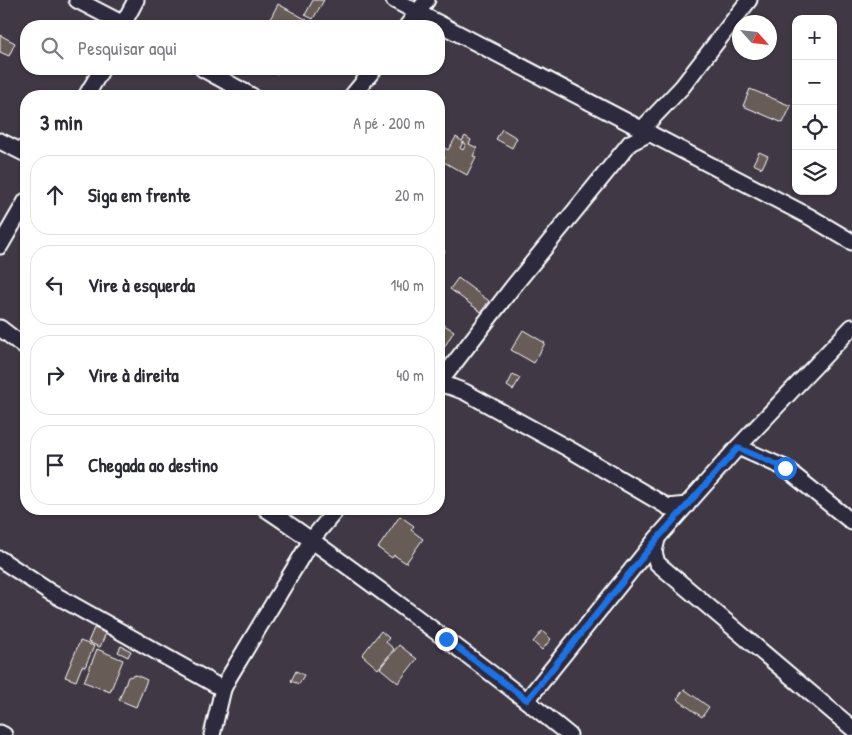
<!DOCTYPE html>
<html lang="pt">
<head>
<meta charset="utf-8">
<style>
	body { margin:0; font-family:"Patrick Hand",sans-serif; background:#f2f2f3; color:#2b2b33 }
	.controls { position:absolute; right:15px; top:15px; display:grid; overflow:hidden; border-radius:10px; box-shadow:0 1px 4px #0004 }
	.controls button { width:45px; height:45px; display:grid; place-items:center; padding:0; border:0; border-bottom:1px solid #e1e1e2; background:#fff; color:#2b2b33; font:25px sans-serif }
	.compass { position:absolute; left:732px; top:15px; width:45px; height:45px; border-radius:50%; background:#fff; box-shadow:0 1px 4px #0004; rotate:117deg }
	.stop { position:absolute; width:15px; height:15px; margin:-11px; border:4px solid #1a73e8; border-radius:50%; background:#fff }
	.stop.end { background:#1a73e8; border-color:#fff; box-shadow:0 1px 5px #0008 }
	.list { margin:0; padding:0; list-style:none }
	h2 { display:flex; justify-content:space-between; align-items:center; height:65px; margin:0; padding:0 20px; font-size:21px }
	h2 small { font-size:16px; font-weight:400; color:#7c7c81 }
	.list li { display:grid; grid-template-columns:32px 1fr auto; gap:15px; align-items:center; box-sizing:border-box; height:80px; margin:0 10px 10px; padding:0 10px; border:1px solid #e1e1e2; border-radius:20px }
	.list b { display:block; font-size:19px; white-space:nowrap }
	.list em { font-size:16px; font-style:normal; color:#7c7c81 }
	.icon { flex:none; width:28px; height:28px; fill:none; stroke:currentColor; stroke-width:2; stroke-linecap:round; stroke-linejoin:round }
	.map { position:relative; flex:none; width:852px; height:735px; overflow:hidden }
	.search { position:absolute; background:#fff; box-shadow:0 1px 4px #0004; left:20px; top:20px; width:425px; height:55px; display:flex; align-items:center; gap:12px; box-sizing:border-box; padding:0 18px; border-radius:20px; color:#7c7c81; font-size:19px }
	.panel { position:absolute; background:#fff; box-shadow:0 1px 4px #0004; left:20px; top:90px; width:425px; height:425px; border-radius:20px }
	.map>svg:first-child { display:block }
	.building { fill:#675b57; stroke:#fff; fill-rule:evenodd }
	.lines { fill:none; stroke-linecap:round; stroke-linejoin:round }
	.minor-casing { stroke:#fff; stroke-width:19 }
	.minor { stroke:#2f2a3d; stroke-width:15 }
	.route { stroke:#1a73e8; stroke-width:6 }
</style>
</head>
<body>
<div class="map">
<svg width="852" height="735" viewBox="0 0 852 735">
	<rect width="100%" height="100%" fill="#403945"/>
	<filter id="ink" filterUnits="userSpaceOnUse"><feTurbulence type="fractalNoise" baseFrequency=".02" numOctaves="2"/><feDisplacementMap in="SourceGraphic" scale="10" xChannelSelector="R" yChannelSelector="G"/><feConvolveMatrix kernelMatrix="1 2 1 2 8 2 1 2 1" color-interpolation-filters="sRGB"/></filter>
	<g filter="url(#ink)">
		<g class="building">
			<path d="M 313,0 L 324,0 L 313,19 L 305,15 Z"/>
			<path d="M 278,4 L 307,20 L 303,26 L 273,26 L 268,23 Z"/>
			<path d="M 0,35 L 15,43 L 9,56 L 0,52 Z"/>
			<path d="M 268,69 L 280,69 L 277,74 Z"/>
			<path d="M 750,89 L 791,106 L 783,123 L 743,106 Z"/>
			<path d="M 502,129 L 517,138 L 512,148 L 496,139 Z"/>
			<path d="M 465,136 L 471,140 L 469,144 L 477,148 L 473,156 L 476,157 L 467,175 L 442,161 L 445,157 L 441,154 L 445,148 L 448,150 L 456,137 L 462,141 ZM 463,142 L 466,144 L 463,150 L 460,148 Z"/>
			<path d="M 759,152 L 768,156 L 762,168 L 753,164 Z"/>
			<path d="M 439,246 L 445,251 L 439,259 Z"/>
			<path d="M 458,278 L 489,301 L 481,312 L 450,289 Z"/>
			<path d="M 439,322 L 454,331 L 439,356 Z"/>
			<path d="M 523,330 L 545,343 L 534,363 L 511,350 Z"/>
			<path d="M 513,374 L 520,378 L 513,390 L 507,386 Z"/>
			<path d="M 400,516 L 414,526 L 411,530 L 423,539 L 406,563 L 394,555 L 392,558 L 378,548 Z"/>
			<path d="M 94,628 L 106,633 L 100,647 L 88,642 Z"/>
			<path d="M 381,631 L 389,638 L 386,642 L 394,649 L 378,669 L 362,655 Z"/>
			<path d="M 542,631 L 551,639 L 542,650 L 533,642 Z"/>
			<path d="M 80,641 L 94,646 L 85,667 L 82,666 L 76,681 L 65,677 Z"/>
			<path d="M 399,645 L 417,659 L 398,683 L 380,668 Z"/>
			<path d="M 121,646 L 131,651 L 128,657 L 118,652 Z"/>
			<path d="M 97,649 L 123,660 L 110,692 L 84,682 Z"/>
			<path d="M 296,671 L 304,675 L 299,684 L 291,681 Z"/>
			<path d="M 136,675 L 147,680 L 136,707 L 119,700 L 128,677 Z"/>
			<path d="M 684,689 L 709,707 L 702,717 L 677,699 Z"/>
		</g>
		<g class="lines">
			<defs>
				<g id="minor">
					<path d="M 77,0 L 127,26"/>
					<path d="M 394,0 L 810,217 L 852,242"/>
					<path d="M 122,26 L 136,0"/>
					<path d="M 407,26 L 427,0"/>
					<path d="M 203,69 L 252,96"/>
					<path d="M 86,96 L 102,69"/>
					<path d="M 352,96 L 374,69"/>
					<path d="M 642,129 L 682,87 L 749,0"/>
					<path d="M 0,141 L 26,154"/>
					<path d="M 0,246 L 26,201"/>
					<path d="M 0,328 L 26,348"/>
					<path d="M 439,383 L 512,288 L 630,143 L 650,133"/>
					<path d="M 439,384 L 452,387 L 465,392 L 569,449 L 668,507 L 687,505"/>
					<path d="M 738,447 L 785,468 L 852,522"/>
					<path d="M 266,509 C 316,542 364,578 412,614 C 465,653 518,693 569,735"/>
					<path d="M 657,539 L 654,552 L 657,563 L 852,728"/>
					<path d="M 0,559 L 50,592 L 223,689"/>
					<path d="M 527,700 L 658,537 L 738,447 L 852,327"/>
					<path d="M 0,733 L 4,735"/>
					<path d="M 212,735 L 223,689 L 229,677 L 312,539 L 337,509"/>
				</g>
			</defs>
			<use href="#minor" class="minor-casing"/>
			<use href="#minor" class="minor"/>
		</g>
	</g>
	<g class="lines" filter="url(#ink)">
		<path class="route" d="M 446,639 L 527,700 L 658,538 L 738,448 L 785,468"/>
	</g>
</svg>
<div class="controls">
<button>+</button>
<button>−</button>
<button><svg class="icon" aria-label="locate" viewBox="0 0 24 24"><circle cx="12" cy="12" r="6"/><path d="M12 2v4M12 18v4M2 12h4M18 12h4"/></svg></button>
<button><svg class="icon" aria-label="layers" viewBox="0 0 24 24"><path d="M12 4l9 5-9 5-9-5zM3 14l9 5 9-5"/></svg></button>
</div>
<svg class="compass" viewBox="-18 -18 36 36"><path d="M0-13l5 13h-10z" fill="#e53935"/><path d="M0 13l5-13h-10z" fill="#7c7c81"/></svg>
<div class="stop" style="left:785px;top:468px"></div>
<div class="stop end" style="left:446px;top:639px"></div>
<div class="search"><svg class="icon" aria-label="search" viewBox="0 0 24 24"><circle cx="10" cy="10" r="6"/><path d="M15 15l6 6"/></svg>Pesquisar aqui</div>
<section class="panel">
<h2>3 min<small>A pé · 200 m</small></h2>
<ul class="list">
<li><svg class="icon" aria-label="ahead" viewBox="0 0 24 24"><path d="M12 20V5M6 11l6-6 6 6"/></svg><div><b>Siga em frente</b></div><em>20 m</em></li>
<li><svg class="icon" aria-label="left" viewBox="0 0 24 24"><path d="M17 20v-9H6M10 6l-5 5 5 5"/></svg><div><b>Vire à esquerda</b></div><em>140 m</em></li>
<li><svg class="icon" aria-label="right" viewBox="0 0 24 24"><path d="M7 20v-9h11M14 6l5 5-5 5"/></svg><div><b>Vire à direita</b></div><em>40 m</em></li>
<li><svg class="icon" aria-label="arrive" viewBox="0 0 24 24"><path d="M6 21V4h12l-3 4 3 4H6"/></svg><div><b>Chegada ao destino</b></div></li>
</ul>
</section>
</div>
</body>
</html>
